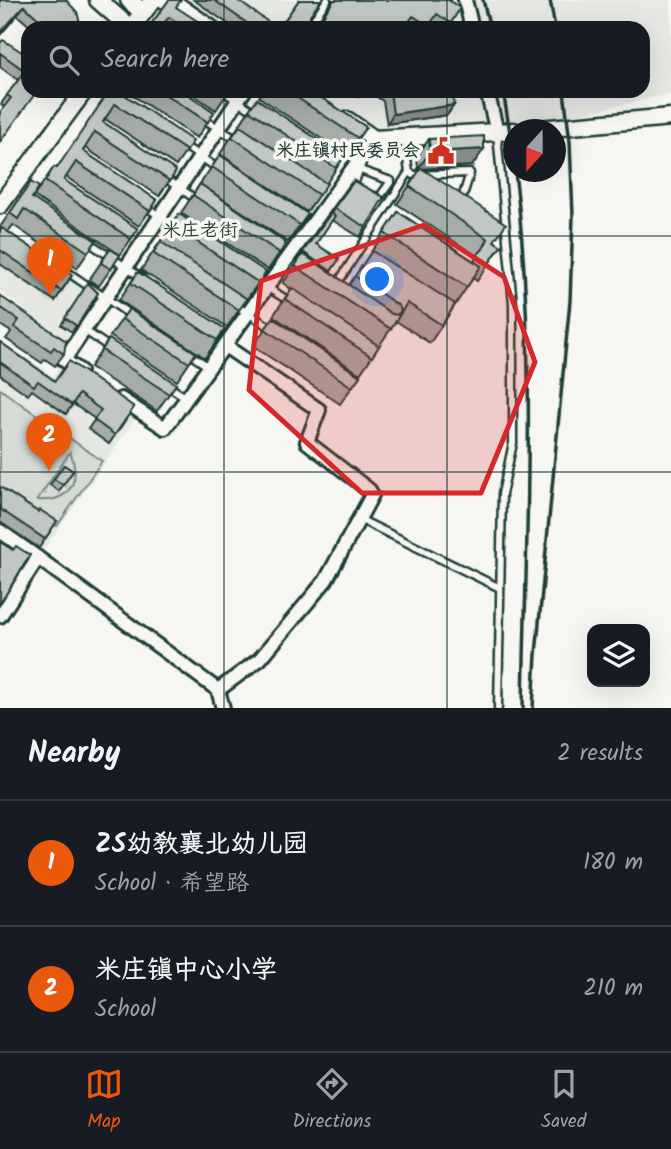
<!DOCTYPE html>
<html lang="en">
<head>
<meta charset="utf-8">
<style>
	body { margin:0; font-family:Kalam,"LXGW WenKai TC",sans-serif; background:#20242c; color:#f1f3f6 }
	.controls { position:absolute; right:21px; bottom:21px; display:grid; overflow:hidden; border-radius:14px; box-shadow:0 7px 28px #0002 }
	.controls button { width:63px; height:63px; display:grid; place-items:center; padding:0; border:0; border-bottom:2px solid #363941; background:#171b24; color:#f1f3f6; font:35px sans-serif }
	.compass { position:absolute; left:503px; top:119px; width:63px; height:63px; border-radius:50%; background:#171b24; box-shadow:0 7px 28px #0002; rotate:201deg }
	.you { position:absolute; left:378px; top:280px; width:24px; height:24px; margin:-18px; border:5px solid #fff; border-radius:50%; background:#1a73e8; box-shadow:0 0 0 10px #1a73e833 }
	.badge { display:grid; place-items:center; width:46px; height:46px; border-radius:50%; background:#ea580c; color:#fff; font-size:23px; font-weight:700 }
	.pin { position:absolute; translate:-50% -58px; filter:drop-shadow(0 2px 4px #0008) }
	.pin::after { content:''; position:absolute; top:37px; width:24px; height:21px; background:inherit; clip-path:polygon(0 0,100% 0,50% 100%) }
	.list { margin:0; padding:0; list-style:none }
	h2 { display:flex; justify-content:space-between; align-items:center; height:91px; margin:0; padding:0 28px; font-size:30px }
	h2 small { font-size:23px; font-weight:400; color:#9ea1a6 }
	.list li { display:grid; grid-template-columns:46px 1fr auto; gap:21px; align-items:center; box-sizing:border-box; height:126px; padding:0 28px; border-top:2px solid #363941 }
	.list b { display:block; font-size:26px; white-space:nowrap }
	.list p { margin:0; font-size:23px; white-space:nowrap; color:#9ea1a6 }
	.list em { font-size:23px; font-style:normal; color:#9ea1a6 }
	.icon { flex:none; width:38px; height:38px; fill:none; stroke:currentColor; stroke-width:2; stroke-linecap:round; stroke-linejoin:round }
	.map { position:relative; flex:none; width:671px; height:708px; overflow:hidden }
	.search { position:absolute; background:#171b24; box-shadow:0 7px 28px #0002; left:21px; right:21px; top:21px; height:77px; display:flex; align-items:center; gap:18px; box-sizing:border-box; padding:0 24px; border-radius:21px; color:#9ea1a6; font-size:26px }
	.sheet { height:343px; background:#171b24 }
	nav { display:flex; justify-content:space-around; align-items:center; box-sizing:border-box; height:98px; border-top:2px solid #363941; background:#171b24; font-size:19px; color:#9ea1a6 }
	nav a { display:grid; justify-items:center; gap:4px }
	nav .on { color:#ea580c }
	.map>svg:first-child { display:block }
	.built { fill:#e6e8e4 }
	.green { fill:url(#green-dots); stroke:#7a8c85; stroke-width:2 }
	.pitch { fill:#d6dbd6; stroke:#7a8c85; stroke-width:2; fill-rule:evenodd }
	.lines { fill:none; stroke-linecap:round; stroke-linejoin:round }
	.lane-casing { stroke:#1f3d34; stroke-width:11 }
	.street-casing { stroke:#1f3d34; stroke-width:18 }
	.secondary-casing { stroke:#1f3d34; stroke-width:21 }
	.lane { stroke:#f6f6f2; stroke-width:6 }
	.street { stroke:#f6f6f2; stroke-width:12 }
	.secondary { stroke:#f6f6f2; stroke-width:16 }
	.rail { stroke:#1f3d34; stroke-width:3.5 }
	.wall { fill:#a6aca8; stroke:#1f3d34; stroke-width:2 }
	.shaded-wall { fill:#878c88; stroke:#1f3d34; stroke-width:2 }
	.building { fill:#c1c8c3; stroke:#1f3d34; stroke-width:2 }
	.marked { fill:#d62828; fill-opacity:0.2; stroke:#d62828; stroke-width:5; stroke-linejoin:round }
	.grid { fill:none; stroke:#1f3d34; stroke-width:2; stroke-opacity:0.55 }
	.labels { text-anchor:middle; dominant-baseline:central; stroke-width:7; stroke-linejoin:round; paint-order:stroke }
	.poi-label { font-size:18px; font-weight:bold; fill:#1f3d34; stroke:#f6f6f2; text-anchor:end }
	.neighbourhood-label { font-size:19px; fill:#1f3d34; stroke:#f6f6f2 }
</style>
</head>
<body>
<div class="map">
<svg width="671" height="708" viewBox="0 0 671 708">
	<defs>
		<pattern id="green-dots" width="8" height="8" patternUnits="userSpaceOnUse" patternTransform="scale(1.75)"><rect width="8" height="8" fill="#d6dbd6"/><path d="M2 2h.1M6 6h.1" fill="none" stroke="#b7bdb8" stroke-width="1.8" stroke-linecap="round"/></pattern>
	</defs>
	<rect width="100%" height="100%" fill="#f6f6f2"/>
	<filter id="ink" filterUnits="userSpaceOnUse"><feTurbulence type="fractalNoise" baseFrequency=".0143" numOctaves="2"/><feDisplacementMap in="SourceGraphic" scale="14" xChannelSelector="R" yChannelSelector="G"/><feConvolveMatrix kernelMatrix="1 2 1 2 8 2 1 2 1" color-interpolation-filters="sRGB"/></filter>
	<g filter="url(#ink)">
		<g class="built">
			<path d="M 165,0 L 671,0 L 671,94 L 497,132 L 374,139 L 303,91 L 643,91 L 643,28 L 210,28 Z"/>
			<path d="M 7,236 L 101,299 L 65,351 L 25,322 L 30,314 L 0,291 L 0,247 Z"/>
			<path d="M 0,340 L 53,376 L 64,360 L 140,412 L 38,558 L 0,531 Z"/>
		</g>
		<path class="green" d="M 70,451 C 82,481 71,503 36,500 Z"/>
		<path class="pitch" d="M 0,389 L 102,461 L 57,526 L 0,488 ZM 70,452 C 82,481 70,503 37,500 Z"/>
		<g class="lines">
			<defs>
				<g id="lane">
					<path d="M 308,28 L 327,0"/>
					<path d="M 223,91 L 256,113"/>
					<path d="M 202,118 L 237,140"/>
					<path d="M 497,134 L 513,304 L 513,443 L 502,494 L 498,708"/>
					<path d="M 404,139 L 409,172 L 422,180"/>
					<path d="M 183,145 L 217,168"/>
					<path d="M 360,170 L 391,181 L 379,198 L 375,196"/>
					<path d="M 414,175 L 470,173 L 461,202"/>
					<path d="M 165,178 L 197,200"/>
					<path d="M 355,188 L 353,187 L 362,163"/>
					<path d="M 146,207 L 178,228"/>
					<path d="M 87,241 L 142,278"/>
					<path d="M 66,271 L 132,316"/>
					<path d="M 341,278 L 409,172"/>
					<path d="M 254,279 L 292,303"/>
					<path d="M 235,305 L 273,329"/>
					<path d="M 84,330 L 112,349"/>
					<path d="M 188,353 L 209,367"/>
					<path d="M 168,386 L 187,398"/>
					<path d="M 359,519 L 500,588"/>
				</g>
				<g id="street">
					<path d="M 465,0 L 472,28"/>
					<path d="M 487,91 L 497,132"/>
					<path d="M 80,371 L 64,360 L 244,91"/>
					<path d="M 121,399 L 165,428 L 374,139"/>
					<path d="M 0,531 L 38,558"/>
					<path d="M 0,616 L 38,558 L 218,690 L 260,659 L 326,580 L 372,495 L 369,490 L 307,442 L 319,410 L 225,346"/>
					<path d="M 218,690 L 223,708"/>
				</g>
				<g id="secondary">
					<path d="M 98,0 L 130,28"/>
					<path d="M 129,0 L 142,12"/>
					<path d="M 165,0 L 171,1 L 210,28"/>
					<path d="M 131,28 L 153,0"/>
					<path d="M 347,120 L 374,139 L 514,131"/>
					<path d="M 528,130 L 671,117"/>
					<path d="M 0,205 L 84,91"/>
				</g>
			</defs>
			<use href="#lane" class="lane-casing"/>
			<use href="#street" class="street-casing"/>
			<use href="#secondary" class="secondary-casing"/>
			<use href="#lane" class="lane"/>
			<use href="#street" class="street"/>
			<use href="#secondary" class="secondary"/>
			<g class="rail">
				<path d="M 483,0 L 490,28"/>
				<path d="M 550,0 L 555,28"/>
				<path d="M 503,91 L 514,156"/>
				<path d="M 515,172 C 537,349 526,530 523,708"/>
				<path d="M 533,708 L 536,654 L 570,301 L 573,216 L 570,142 L 564,91"/>
			</g>
		</g>
		<g class="wall">
			<path d="M 0,0 L 66,0 L 79,28 L 32,28 L 17,15 L 0,35 Z"/>
			<path d="M 169,0 L 176,7 L 186,28 L 148,28 Z"/>
			<path d="M 194,0 L 237,0 L 268,28 L 234,28 Z"/>
			<path d="M 299,0 L 310,15 L 310,20 L 312,23 L 319,22 L 332,3 L 332,0 L 451,0 L 451,23 L 447,28 L 436,28 L 430,24 L 428,28 L 409,28 L 406,26 L 404,28 L 279,28 Z"/>
			<path d="M 0,43 L 28,56 L 28,91 L 4,107 L 1,104 L 18,80 L 0,67 Z"/>
			<path d="M 126,91 L 183,91 L 214,112 L 197,138 Z"/>
			<path d="M 188,91 L 229,91 L 216,110 Z"/>
			<path d="M 263,91 L 311,91 L 366,127 L 346,155 L 259,97 Z"/>
			<path d="M 348,91 L 362,91 L 358,97 Z"/>
			<path d="M 368,91 L 405,91 L 406,93 L 454,105 L 447,115 L 387,124 L 383,101 Z"/>
			<path d="M 122,93 L 193,141 L 176,166 L 105,119 L 103,122 L 176,171 L 159,196 L 85,148 L 83,151 L 157,200 L 139,226 L 66,177 L 64,180 L 138,229 L 120,255 L 34,196 L 54,167 L 56,168 Z"/>
			<path d="M 257,99 L 344,157 L 307,212 L 220,154 Z"/>
			<path d="M 429,139 L 472,166 L 423,169 L 494,241 L 501,246 L 477,281 L 473,278 L 430,343 L 396,321 L 360,374 L 273,316 L 291,289 L 283,283 L 298,262 L 297,261 L 354,181 L 366,227 L 360,237 L 332,220 L 316,244 L 339,259 L 330,273 L 349,285 L 398,212 L 474,261 L 476,256 L 397,204 L 421,169 L 418,169 L 417,156 Z"/>
			<path d="M 220,155 L 308,214 L 288,242 L 200,184 Z"/>
			<path d="M 31,182 L 32,198 L 96,241 L 77,268 L 13,225 L 8,232 L 72,275 L 55,301 L 0,264 L 0,227 Z"/>
			<path d="M 200,184 L 286,243 L 268,270 L 181,213 Z"/>
			<path d="M 179,214 L 266,272 L 227,327 L 141,270 Z"/>
			<path d="M 110,249 L 120,255 L 99,286 L 89,280 Z"/>
			<path d="M 138,272 L 225,329 L 205,358 L 119,300 Z"/>
			<path d="M 88,283 L 98,293 L 72,332 L 61,325 Z"/>
			<path d="M 0,296 L 64,354 L 55,366 L 45,359 L 42,363 L 6,339 L 11,332 L 0,325 Z"/>
			<path d="M 129,309 L 196,353 L 177,381 L 110,336 Z"/>
			<path d="M 273,318 L 360,376 L 340,404 L 253,346 Z"/>
			<path d="M 109,339 L 176,384 L 157,411 L 90,367 Z"/>
			<path d="M 0,342 L 55,381 L 134,407 L 109,444 L 88,429 L 95,419 L 73,404 L 66,414 L 32,390 L 28,395 L 0,375 Z"/>
			<path d="M 64,465 L 73,471 L 59,491 L 50,485 Z"/>
			<path d="M 0,487 L 38,512 L 57,521 L 39,548 L 0,522 Z"/>
		</g>
		<g class="shaded-wall">
			<path d="M 24,6 L 17,15 L 0,35 L 0,34 Z"/>
			<path d="M 454,105 L 447,115 L 387,124 L 393,114 Z"/>
			<path d="M 484,149 L 472,166 L 418,169 L 430,152 Z"/>
		</g>
		<g class="building">
			<path d="M 0,0 L 66,0 L 77,12 L 80,23 L 79,28 L 49,28 L 24,6 L 1,32 L 0,31 Z"/>
			<path d="M 169,0 L 181,0 L 176,7 L 208,28 L 186,28 L 169,17 L 160,28 L 159,28 L 152,23 Z"/>
			<path d="M 214,0 L 237,0 L 271,24 L 268,28 L 254,28 Z"/>
			<path d="M 299,0 L 321,0 L 310,15 L 310,20 L 312,23 L 319,22 L 334,0 L 451,0 L 450,1 L 460,8 L 451,23 L 437,14 L 429,26 L 413,16 L 404,28 L 281,28 L 280,27 Z"/>
			<path d="M 3,40 L 28,56 L 28,91 L 37,91 L 0,142 L 0,112 L 11,98 L 7,95 L 25,71 L 0,53 L 0,43 Z"/>
			<path d="M 109,91 L 123,91 L 122,93 L 193,141 L 187,151 L 115,104 L 103,122 L 176,171 L 170,181 L 95,132 L 83,151 L 157,200 L 150,211 L 76,162 L 64,180 L 138,229 L 131,239 L 45,181 L 54,167 L 57,168 Z"/>
			<path d="M 160,91 L 183,91 L 214,112 L 208,122 Z"/>
			<path d="M 287,91 L 311,91 L 366,127 L 358,138 Z"/>
			<path d="M 390,91 L 405,91 L 406,93 L 418,91 L 452,91 L 454,105 L 393,114 Z"/>
			<path d="M 257,99 L 344,157 L 336,168 L 249,110 Z"/>
			<path d="M 240,126 L 327,184 L 319,195 L 232,137 Z"/>
			<path d="M 484,136 L 484,149 L 430,152 L 429,139 Z"/>
			<path d="M 220,155 L 308,214 L 300,225 L 212,167 Z"/>
			<path d="M 421,168 L 506,224 L 494,241 L 501,246 L 489,263 L 477,255 L 483,249 L 488,239 L 409,186 Z"/>
			<path d="M 354,181 L 384,197 L 366,227 L 334,208 Z"/>
			<path d="M 31,182 L 39,187 L 32,198 L 96,241 L 88,252 L 24,209 L 18,219 L 10,213 Z"/>
			<path d="M 200,184 L 286,243 L 280,253 L 193,195 Z"/>
			<path d="M 398,212 L 481,266 L 467,287 L 384,233 Z"/>
			<path d="M 331,213 L 335,216 L 316,244 L 339,259 L 331,271 L 303,252 Z"/>
			<path d="M 179,214 L 266,272 L 259,283 L 172,225 Z"/>
			<path d="M 2,228 L 72,275 L 61,291 L 0,250 L 0,230 Z"/>
			<path d="M 161,242 L 247,299 L 239,310 L 153,253 Z"/>
			<path d="M 110,249 L 120,255 L 111,269 L 101,263 Z"/>
			<path d="M 372,251 L 455,304 L 442,325 L 407,303 L 391,329 L 295,266 L 303,254 L 392,314 L 397,315 L 401,311 L 399,306 L 355,276 Z"/>
			<path d="M 138,272 L 225,329 L 217,340 L 131,283 Z"/>
			<path d="M 88,283 L 98,293 L 77,326 L 65,318 Z"/>
			<path d="M 292,288 L 379,346 L 372,357 L 285,299 Z"/>
			<path d="M 0,296 L 66,341 L 64,354 L 54,347 L 51,351 L 14,327 L 19,320 L 0,307 Z"/>
			<path d="M 129,309 L 196,353 L 189,363 L 122,319 Z"/>
			<path d="M 273,318 L 360,376 L 352,387 L 265,329 Z"/>
			<path d="M 109,339 L 176,384 L 169,394 L 102,350 Z"/>
			<path d="M 0,342 L 55,381 L 69,361 L 134,407 L 115,435 L 94,420 L 101,410 L 79,394 L 72,405 L 38,381 L 34,386 L 0,362 Z"/>
			<path d="M 64,465 L 73,471 L 63,485 L 54,479 Z"/>
			<path d="M 0,487 L 38,512 L 40,510 L 57,521 L 45,539 L 0,509 Z"/>
			<path d="M 0,542 L 13,550 L 16,546 L 30,555 L 0,604 Z"/>
		</g>
	</g>
	<path class="marked" d="M 424,225 L 504,277 L 535,362 L 481,493 L 362,493 L 249,390 L 261,281 Z"/>
	<path class="grid" d="M 224,0 L 224,28M 447,0 L 447,28M 224,91 L 224,708M 447,91 L 447,708M 0,236 L 671,236M 0,472 L 671,472"/>
	<defs>
		<symbol id="civic-bare" viewBox="-9 -9 18 18"><path d="M-.6-6.5H3V-4.5H.6V-3L4-1V1h2V6H-6V1h2V-1L-.6-3ZM-1.2 2.5V6h2.4V2.5Z" fill="#c8321e" stroke="#f6f6f2" stroke-width="2.5" paint-order="stroke"/></symbol>
	</defs>
	<g fill-rule="evenodd">
		<use href="#civic-bare" x="422" y="132" width="38" height="38"/>
	</g>
	<g class="labels">
		<g class="poi-label">
			<text x="420" y="151">米庄镇村民委员会</text>
		</g>
		<g class="neighbourhood-label">
			<text x="200" y="231">米庄老街</text>
		</g>
	</g>
</svg>
<div class="controls">
<button><svg class="icon" aria-label="layers" viewBox="0 0 24 24"><path d="M12 4l9 5-9 5-9-5zM3 14l9 5 9-5"/></svg></button>
</div>
<svg class="compass" viewBox="-18 -18 36 36"><path d="M0-13l5 13h-10z" fill="#e53935"/><path d="M0 13l5-13h-10z" fill="#9ea1a6"/></svg>
<div class="you"></div>
<div class="pin badge" style="left:50px;top:295px">1</div>
<div class="pin badge" style="left:49px;top:471px">2</div>
<div class="search"><svg class="icon" aria-label="search" viewBox="0 0 24 24"><circle cx="10" cy="10" r="6"/><path d="M15 15l6 6"/></svg>Search here</div>
</div>
<section class="sheet">
<h2>Nearby<small>2 results</small></h2>
<ul class="list">
<li><span class="badge">1</span><div><b>ZS幼教襄北幼儿园</b><p>School · 希望路</p></div><em>180 m</em></li>
<li><span class="badge">2</span><div><b>米庄镇中心小学</b><p>School</p></div><em>210 m</em></li>
</ul>
</section>
<nav>
<a class="on"><svg class="icon" aria-label="map" viewBox="0 0 24 24"><path d="M3 6l6-2 6 2 6-2v14l-6 2-6-2-6 2zM9 4v14M15 6v14"/></svg>Map</a>
<a><svg class="icon" aria-label="directions" viewBox="0 0 24 24"><path d="M12 3l9 9-9 9-9-9zM9 14v-3h6M13 9l2 2-2 2"/></svg>Directions</a>
<a><svg class="icon" aria-label="saved" viewBox="0 0 24 24"><path d="M7 4h10v16l-5-4-5 4z"/></svg>Saved</a>
</nav>
</body>
</html>
